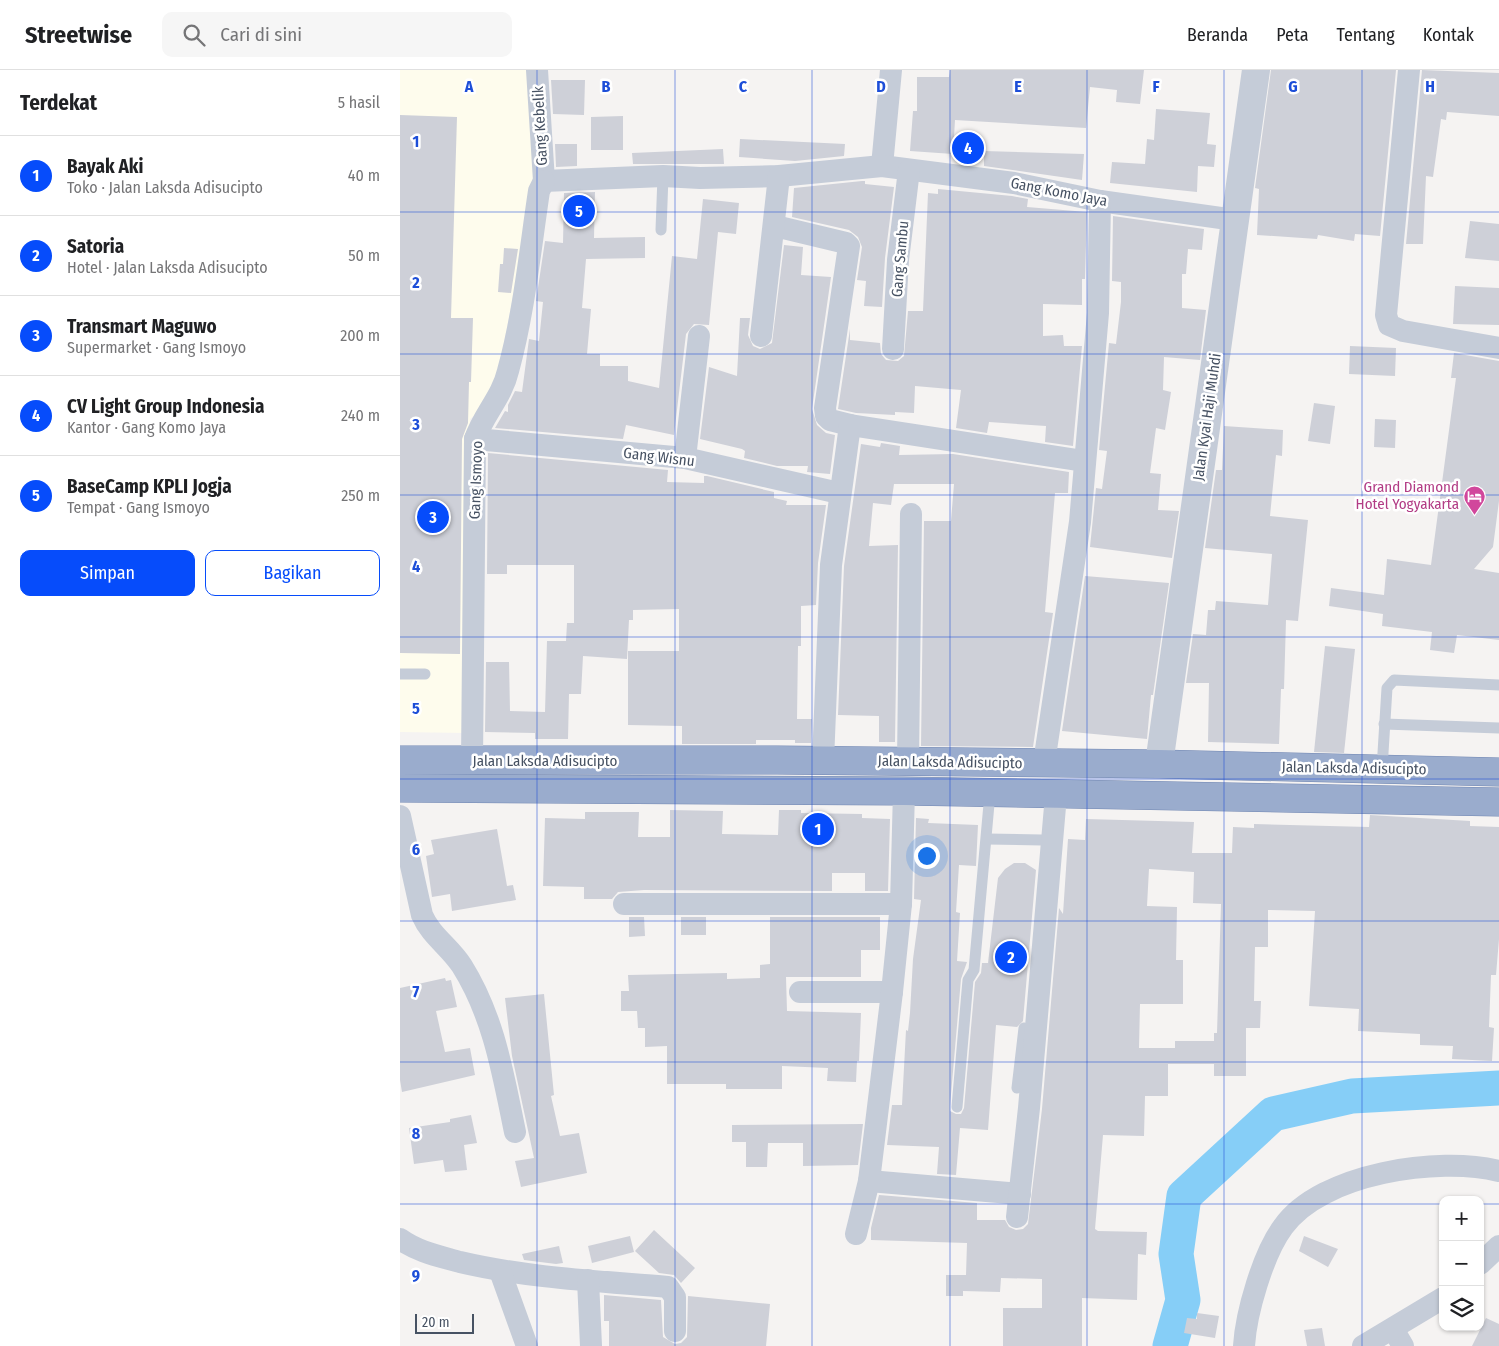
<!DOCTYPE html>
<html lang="id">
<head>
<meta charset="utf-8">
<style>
	body { margin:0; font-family:"Fira Sans Condensed",sans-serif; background:#f6f6f6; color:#202124 }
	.controls { position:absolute; right:15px; bottom:15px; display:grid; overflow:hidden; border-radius:10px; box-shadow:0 1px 4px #0004 }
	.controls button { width:45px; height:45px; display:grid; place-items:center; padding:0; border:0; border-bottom:1px solid #e0e0e0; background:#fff; color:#202124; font:25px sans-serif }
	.scale { position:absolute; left:15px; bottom:12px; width:59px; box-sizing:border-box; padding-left:5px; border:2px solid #475263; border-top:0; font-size:14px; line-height:18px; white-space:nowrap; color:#475263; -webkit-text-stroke:4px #fff; paint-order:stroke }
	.you { position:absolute; left:526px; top:785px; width:18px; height:18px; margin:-12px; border:4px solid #fff; border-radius:50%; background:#1a73e8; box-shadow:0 0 0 8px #1a73e833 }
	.badge { display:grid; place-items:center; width:32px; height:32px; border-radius:50%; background:#064cfb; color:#fff; font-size:16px; font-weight:700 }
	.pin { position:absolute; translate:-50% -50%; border:2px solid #fff; box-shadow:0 1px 5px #0006 }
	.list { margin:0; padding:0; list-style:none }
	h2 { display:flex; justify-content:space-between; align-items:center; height:65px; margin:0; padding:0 20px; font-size:21px }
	h2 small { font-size:16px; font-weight:400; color:#757577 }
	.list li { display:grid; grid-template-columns:32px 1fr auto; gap:15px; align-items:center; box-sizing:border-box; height:80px; padding:0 20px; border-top:1px solid #e0e0e0 }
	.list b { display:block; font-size:19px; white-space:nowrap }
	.list p { margin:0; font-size:16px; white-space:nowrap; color:#757577 }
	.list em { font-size:16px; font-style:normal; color:#757577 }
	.actions { display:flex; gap:10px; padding:15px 20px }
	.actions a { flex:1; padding:11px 0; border:1px solid #064cfb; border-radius:10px; text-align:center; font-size:18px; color:#064cfb }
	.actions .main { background:#064cfb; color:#fff }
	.icon { flex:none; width:28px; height:28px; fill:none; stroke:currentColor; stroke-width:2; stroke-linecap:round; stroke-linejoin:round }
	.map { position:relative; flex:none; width:1099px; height:1276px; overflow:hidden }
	header { display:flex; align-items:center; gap:30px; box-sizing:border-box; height:70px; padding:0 25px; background:#fff; border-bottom:1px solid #e0e0e0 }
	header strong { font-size:24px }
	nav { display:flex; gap:28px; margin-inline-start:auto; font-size:18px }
	.search { width:350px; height:45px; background:#f6f6f6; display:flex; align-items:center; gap:12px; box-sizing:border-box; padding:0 18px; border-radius:10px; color:#757577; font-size:19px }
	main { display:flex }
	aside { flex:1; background:#fff }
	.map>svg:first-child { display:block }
	.commercial { fill:#fefced }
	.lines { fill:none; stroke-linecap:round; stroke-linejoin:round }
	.river { stroke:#86cef7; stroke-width:35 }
	.building { fill:#ced0d8; fill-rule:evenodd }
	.trunk-casing { stroke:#7086b2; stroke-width:29 }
	.service { stroke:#c5ccd8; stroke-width:11 }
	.minor { stroke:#c5ccd8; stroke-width:22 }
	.tertiary { stroke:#c5ccd8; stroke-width:28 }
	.trunk { stroke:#9aaccd; stroke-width:28 }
	.grid { fill:none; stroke:#1d4ed8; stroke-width:1; stroke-opacity:0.55 }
	.labels { text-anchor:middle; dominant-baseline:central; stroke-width:5; stroke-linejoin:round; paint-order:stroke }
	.street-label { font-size:15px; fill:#475263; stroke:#fff }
	.hotel-label { font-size:15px; fill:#b23c85; stroke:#fff; text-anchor:end }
	.grid-label { font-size:16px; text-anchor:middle; font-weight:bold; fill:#1d4ed8; stroke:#fff; stroke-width:5; stroke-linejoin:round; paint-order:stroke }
</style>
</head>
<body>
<header>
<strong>Streetwise</strong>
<div class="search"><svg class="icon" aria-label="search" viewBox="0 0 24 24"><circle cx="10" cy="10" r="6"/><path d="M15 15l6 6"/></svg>Cari di sini</div>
<nav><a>Beranda</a><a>Peta</a><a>Tentang</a><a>Kontak</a></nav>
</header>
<main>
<aside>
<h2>Terdekat<small>5 hasil</small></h2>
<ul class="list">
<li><span class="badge">1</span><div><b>Bayak Aki</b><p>Toko · Jalan Laksda Adisucipto</p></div><em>40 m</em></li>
<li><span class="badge">2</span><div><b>Satoria</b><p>Hotel · Jalan Laksda Adisucipto</p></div><em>50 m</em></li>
<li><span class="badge">3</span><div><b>Transmart Maguwo</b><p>Supermarket · Gang Ismoyo</p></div><em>200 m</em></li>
<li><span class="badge">4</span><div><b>CV Light Group Indonesia</b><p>Kantor · Gang Komo Jaya</p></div><em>240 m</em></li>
<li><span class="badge">5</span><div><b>BaseCamp KPLI Jogja</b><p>Tempat · Gang Ismoyo</p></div><em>250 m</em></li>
</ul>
<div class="actions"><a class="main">Simpan</a><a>Bagikan</a></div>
</aside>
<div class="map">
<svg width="1099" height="1276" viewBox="0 0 1099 1276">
	<rect width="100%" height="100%" fill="#f5f3f2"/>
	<path class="commercial" d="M 0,0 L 132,0 L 135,114 L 96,314 L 86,336 L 70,349 L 66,663 L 0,662 Z"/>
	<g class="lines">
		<path class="river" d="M 770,1276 L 783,1230 L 776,1184 L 784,1126 L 873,1044 L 952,1026 L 1099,1018"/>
	</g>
	<g class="building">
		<path d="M 550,0 L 744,0 L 740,34 L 716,32 L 717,20 L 690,17 L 686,58 L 555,50 L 553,84 L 510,81 L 513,41 L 517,41 L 517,7 L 549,7 Z"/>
		<path d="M 871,0 L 996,0 L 980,166 L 955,164 L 954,171 L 918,165 L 917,169 L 857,165 L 859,119 L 855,118 Z"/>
		<path d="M 1022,0 L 1099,3 L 1099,46 L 1047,42 L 1046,50 L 1041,49 L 1033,107 L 1026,106 L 1023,174 L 1006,174 Z"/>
		<path d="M 151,10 L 185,10 L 184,45 L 153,44 Z"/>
		<path d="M 756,39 L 810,43 L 807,74 L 816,75 L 814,97 L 798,96 L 797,122 L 710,113 L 712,92 L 745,94 L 747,69 L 754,70 Z"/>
		<path d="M 0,45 L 57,47 L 51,248 L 73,248 L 71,312 L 69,312 L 68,353 L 62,369 L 60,584 L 0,583 Z"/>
		<path d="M 223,46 L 223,80 L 191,80 L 191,47 Z"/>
		<path d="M 340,69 L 445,74 L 444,86 L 395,91 L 339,87 Z"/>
		<path d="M 155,74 L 177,74 L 177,96 L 156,97 Z"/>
		<path d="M 323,79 L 324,94 L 233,94 L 232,83 Z"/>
		<path d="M 584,81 L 684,84 L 682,110 L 584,96 Z"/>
		<path d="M 462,111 L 465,111 L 465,114 L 494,117 L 485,188 L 482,237 L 464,236 L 466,211 L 457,210 L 462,177 L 458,167 L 449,160 L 392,147 L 394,118 Z"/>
		<path d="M 538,119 L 612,126 L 628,129 L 627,137 L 687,142 L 685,209 L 682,209 L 682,235 L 643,234 L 643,266 L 663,265 L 664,276 L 682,276 L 673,376 L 645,372 L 646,356 L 589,352 L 587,363 L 556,358 L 561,320 L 515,316 L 514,343 L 495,342 L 495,345 L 456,343 L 438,339 L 450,259 L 450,270 L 480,273 L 481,284 L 486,290 L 498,291 L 504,286 L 508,241 L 523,241 L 528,123 L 538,124 Z"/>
		<path d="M 195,122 L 194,168 L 245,167 L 245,188 L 186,189 L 182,238 L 191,239 L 187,284 L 200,284 L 200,296 L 228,296 L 228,311 L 259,318 L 272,186 L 297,189 L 303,129 L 339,133 L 336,164 L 318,162 L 309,255 L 294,254 L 286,264 L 274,365 L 226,355 L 223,369 L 95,358 L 105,341 L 108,342 L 108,335 L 115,321 L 122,322 L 129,269 L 139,271 L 143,232 L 136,231 L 145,171 L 163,173 L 164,123 Z"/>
		<path d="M 713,146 L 804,159 L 802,180 L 788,179 L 786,204 L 782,204 L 782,238 L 806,240 L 800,290 L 764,287 L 763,320 L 771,322 L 765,360 L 756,358 L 750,403 L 761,404 L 758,440 L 779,441 L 772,488 L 690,477 L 696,418 L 702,419 L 707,381 L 699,380 L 709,273 L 716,274 L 721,232 L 721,212 L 712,211 Z"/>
		<path d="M 1070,151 L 1099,154 L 1099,191 L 1065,188 Z"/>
		<path d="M 384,175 L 403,177 L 401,205 L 431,207 L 412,339 L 417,355 L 426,363 L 435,365 L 430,404 L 407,402 L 408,396 L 377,396 L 344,388 L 345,381 L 342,379 L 300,369 L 309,297 L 337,306 L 340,248 L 350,248 L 348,265 L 353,276 L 360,279 L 372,273 Z"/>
		<path d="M 104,178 L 118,179 L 111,223 L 98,222 L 100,194 L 103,194 Z"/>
		<path d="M 1055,216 L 1099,218 L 1099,255 L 1053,254 Z"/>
		<path d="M 950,276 L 996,278 L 995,306 L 949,304 Z"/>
		<path d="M 1054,283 L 1099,291 L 1099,431 L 1093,477 L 1074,499 L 1099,503 L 1099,570 L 1057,565 L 1054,583 L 1030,580 L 1032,562 L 982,556 L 983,544 L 929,536 L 931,518 L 984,525 L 987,489 L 1031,495 L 1056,308 L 1051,308 Z"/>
		<path d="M 914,333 L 935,336 L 930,374 L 908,371 Z"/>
		<path d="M 975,349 L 996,350 L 995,378 L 974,377 Z"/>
		<path d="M 824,356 L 883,360 L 882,386 L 876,385 L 870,446 L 908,450 L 898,551 L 886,550 L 884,619 L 881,619 L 879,674 L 808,672 L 809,613 L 786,613 L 793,564 L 806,565 L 808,540 L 815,540 L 816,531 L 868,535 L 872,484 L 805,478 L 816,400 L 822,400 Z"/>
		<path d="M 481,373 L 500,376 L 499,385 L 553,384 L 669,402 L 668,423 L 655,423 L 645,542 L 653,543 L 633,677 L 521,676 L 524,451 L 551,451 L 554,414 L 494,414 L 491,435 L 473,433 L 469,476 L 498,475 L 495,672 L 479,672 L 479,646 L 438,645 L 444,496 L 461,374 L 480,377 Z"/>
		<path d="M 88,383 L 268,400 L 267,412 L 304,413 L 304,406 L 307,406 L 374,422 L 374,428 L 387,431 L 386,435 L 426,435 L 418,493 L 416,535 L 401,536 L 401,576 L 398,576 L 397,649 L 412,649 L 411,673 L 395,673 L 395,670 L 356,670 L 356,674 L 282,674 L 282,656 L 228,655 L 228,581 L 279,581 L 279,539 L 233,540 L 233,550 L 229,550 L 227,589 L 183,586 L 181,624 L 169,624 L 168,669 L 135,669 L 135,663 L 85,662 L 86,592 L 109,592 L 110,641 L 145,642 L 147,571 L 166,571 L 167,553 L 174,553 L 174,495 L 107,495 L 107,504 L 87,504 Z"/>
		<path d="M 685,506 L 769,513 L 753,625 L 751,625 L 747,669 L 662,661 Z"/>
		<path d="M 925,576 L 955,579 L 944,683 L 914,682 Z"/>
		<path d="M 270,740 L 323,741 L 322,764 L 378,765 L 379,740 L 401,740 L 401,743 L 462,744 L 462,748 L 490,749 L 488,821 L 465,821 L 465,803 L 432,803 L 432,821 L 244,820 L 218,822 L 212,829 L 184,829 L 184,817 L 143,816 L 145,748 L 185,749 L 185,742 L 239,742 L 238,767 L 270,767 Z"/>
		<path d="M 970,745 L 1070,751 L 1070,756 L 1099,757 L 1099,869 L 1096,905 L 1091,905 L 1089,957 L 1094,958 L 1092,991 L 1052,989 L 1053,976 L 1020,975 L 1020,964 L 958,961 L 959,939 L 909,936 L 915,841 L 868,840 L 868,877 L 855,877 L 854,931 L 861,931 L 860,958 L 846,958 L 846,1006 L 814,1006 L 814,994 L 768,994 L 768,1026 L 745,1026 L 744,1066 L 703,1065 L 695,1159 L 698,1161 L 747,1162 L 746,1185 L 738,1184 L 737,1230 L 682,1228 L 682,1276 L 603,1276 L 603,1238 L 642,1238 L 642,1209 L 601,1208 L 600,1222 L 563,1221 L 563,1226 L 546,1226 L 546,1205 L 566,1205 L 567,1173 L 471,1170 L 471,1158 L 479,1125 L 577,1133 L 577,1150 L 605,1150 L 609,1157 L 616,1160 L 623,1159 L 628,1154 L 642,1039 L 659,838 L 663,844 L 668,769 L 685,770 L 686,749 L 794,752 L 792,783 L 832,783 L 833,757 L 854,758 L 854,754 L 969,757 ZM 749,799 L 794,802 L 793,833 L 821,834 L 817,963 L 814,963 L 814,971 L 775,971 L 775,978 L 739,978 L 740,934 L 783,934 L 783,890 L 776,890 L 777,837 L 747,836 Z"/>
		<path d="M 516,748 L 529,749 L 528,753 L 578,755 L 576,796 L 559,795 L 556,842 L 560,843 L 557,891 L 567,892 L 561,909 L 550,1036 L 550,1041 L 556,1044 L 561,1044 L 564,1038 L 575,912 L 581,903 L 582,893 L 588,893 L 598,808 L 605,799 L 614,793 L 625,793 L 636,800 L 623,951 L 617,957 L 596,955 L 588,1060 L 560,1058 L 556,1105 L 537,1104 L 539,1077 L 487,1075 L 492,1035 L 502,1035 L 506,960 L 508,961 L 510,943 L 513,889 L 521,830 L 514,829 Z"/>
		<path d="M 97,759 L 107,816 L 113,815 L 116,830 L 52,841 L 50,824 L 32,827 L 26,786 L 34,784 L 31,770 Z"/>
		<path d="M 229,847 L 244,847 L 245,866 L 229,867 Z"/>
		<rect x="281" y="847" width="25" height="18"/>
		<path d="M 370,847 L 480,847 L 480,880 L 461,880 L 461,907 L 386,907 L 387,941 L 461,943 L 459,991 L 457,991 L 456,1012 L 427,1011 L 428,998 L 382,996 L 382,1019 L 326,1019 L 326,1014 L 267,1014 L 267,976 L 245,977 L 245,958 L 238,958 L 237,941 L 221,941 L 221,921 L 229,921 L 228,905 L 327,903 L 327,909 L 360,908 L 360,895 L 370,894 Z"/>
		<path d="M 45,908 L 46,911 L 51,910 L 57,937 L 36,941 L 45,982 L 70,978 L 75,1005 L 2,1022 L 0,1010 L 0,918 Z"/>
		<path d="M 144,924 L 154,1025 L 151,1026 L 160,1066 L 179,1063 L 187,1103 L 121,1117 L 115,1091 L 134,1088 L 112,986 L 105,928 Z"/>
		<path d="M 71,1045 L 77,1073 L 64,1075 L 67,1100 L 45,1102 L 43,1090 L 14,1094 L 9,1058 L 50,1052 L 50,1049 Z"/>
		<path d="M 463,1054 L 458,1095 L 403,1096 L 403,1073 L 368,1073 L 367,1097 L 346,1097 L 346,1072 L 332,1072 L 332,1055 Z"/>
		<path d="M 254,1160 L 295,1198 L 281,1213 L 274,1205 L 259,1203 L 235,1181 Z"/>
		<path d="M 230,1166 L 234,1182 L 192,1193 L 188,1176 Z"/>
		<path d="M 904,1166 L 938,1179 L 928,1197 L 899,1181 Z"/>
		<path d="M 159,1176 L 163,1193 L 156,1194 L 124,1190 L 122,1184 Z"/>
		<path d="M 204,1225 L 261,1230 L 263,1267 L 275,1274 L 281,1273 L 287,1267 L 288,1226 L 370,1234 L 366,1276 L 209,1276 L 209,1251 L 204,1251 Z"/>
		<path d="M 797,1243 L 819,1246 L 815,1268 L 784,1263 L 787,1248 L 797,1249 Z"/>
		<path d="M 1086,1248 L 1099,1254 L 1099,1276 L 1072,1276 Z"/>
		<path d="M 922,1258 L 925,1276 L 907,1276 L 904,1260 Z"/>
	</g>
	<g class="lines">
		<defs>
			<g id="trunk">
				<path d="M 0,690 L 377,690 L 759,694 L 1099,702"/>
				<path d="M 0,718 L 504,721 L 1099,732"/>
			</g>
		</defs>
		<use href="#trunk" class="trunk-casing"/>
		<g class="service">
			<path d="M 261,160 L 263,106"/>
			<path d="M 0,604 L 25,604"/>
			<path d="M 984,654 L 1099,658"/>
			<path d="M 982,699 L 987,618 L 994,610 L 1099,615"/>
			<path d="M 587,769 L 642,770"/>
			<path d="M 617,1018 L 624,958"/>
			<path d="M 557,1037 L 568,910 L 574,900 L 590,723"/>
		</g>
		<g class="minor">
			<path d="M 137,0 L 144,111"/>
			<path d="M 1009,0 L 986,245 L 989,255 L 1003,261 L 1099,278"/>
			<path d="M 482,96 L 491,0"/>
			<path d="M 144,111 L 263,106 L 300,108 L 379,106 L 482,96 L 614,113 L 700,131 L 835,150"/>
			<path d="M 375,156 L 446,173 L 449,176 L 425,338 L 426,346 L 430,350 L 450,355 L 684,391"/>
			<path d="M 361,266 L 379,106"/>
			<path d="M 493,279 L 498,190 L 509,100"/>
			<path d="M 75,369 L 285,388 L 439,423"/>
			<path d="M 285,388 L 299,266"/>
			<path d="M 72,691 L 75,369 C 83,345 102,327 108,301 C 124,243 130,181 139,121 L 144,111"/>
			<path d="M 423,691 L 431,495 L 450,355"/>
			<path d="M 508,692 L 511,444"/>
			<path d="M 644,693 L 680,452 L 698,243 L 700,131"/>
			<path d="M 0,746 L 22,845 C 31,866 50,877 62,896 C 94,947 103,1004 115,1062"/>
			<path d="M 224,834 L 501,834"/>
			<path d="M 400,922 L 492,922"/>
			<path d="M 469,1111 L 620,1124"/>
			<path d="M 617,1147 L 629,1038 L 656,725"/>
			<path d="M 456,1164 L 469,1111 L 492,922 L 501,834 L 504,721"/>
			<path d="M 0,1169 C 18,1182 39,1186 60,1192 C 128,1208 199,1211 268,1217 L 275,1227 L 275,1261"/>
			<path d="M 1080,1194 L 1099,1176"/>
			<path d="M 100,1201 L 127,1276"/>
			<path d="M 188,1210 L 191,1276"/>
			<path d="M 993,1259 L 1003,1276"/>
			<path d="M 844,1276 C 846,1243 863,1184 883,1157 C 921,1103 1039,1086 1099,1101"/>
			<path d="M 963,1276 L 1043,1228"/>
		</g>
		<path class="tertiary" d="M 759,694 L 856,0"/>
		<use href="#trunk" class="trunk"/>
	</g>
	<path class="grid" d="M 137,0 L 137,1276M 275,0 L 275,1276M 412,0 L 412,1276M 550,0 L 550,1276M 687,0 L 687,1276M 824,0 L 824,1276M 962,0 L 962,1276M 0,142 L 1099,142M 0,284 L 1099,284M 0,425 L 1099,425M 0,567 L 1099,567M 0,709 L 1099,709M 0,851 L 1099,851M 0,992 L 1099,992M 0,1134 L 1043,1134M 1080,1134 L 1099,1134"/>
	<defs>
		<symbol id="hotel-pin" viewBox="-11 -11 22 30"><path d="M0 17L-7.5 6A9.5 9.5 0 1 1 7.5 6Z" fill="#d1479c" stroke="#fff"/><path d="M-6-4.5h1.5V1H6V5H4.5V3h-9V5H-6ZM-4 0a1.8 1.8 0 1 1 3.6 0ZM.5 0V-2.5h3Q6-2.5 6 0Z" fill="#fff"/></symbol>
	</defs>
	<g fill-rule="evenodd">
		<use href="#hotel-pin" x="1062" y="414" width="25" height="34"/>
	</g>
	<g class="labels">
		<g class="street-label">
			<text transform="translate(140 56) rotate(-93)">Gang Kebelik</text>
			<text transform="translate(659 122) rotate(11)">Gang Komo Jaya</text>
			<text transform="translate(500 189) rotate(-85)">Gang Sambu</text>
			<text transform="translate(807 347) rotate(-82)">Jalan Kyai Haji Muhdi</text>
			<text transform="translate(259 387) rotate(7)">Gang Wisnu</text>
			<text transform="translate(76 410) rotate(-88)">Gang Ismoyo</text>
			<text x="145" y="691">Jalan Laksda Adisucipto</text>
			<text transform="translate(550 692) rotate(1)">Jalan Laksda Adisucipto</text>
			<text transform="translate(954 698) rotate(1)">Jalan Laksda Adisucipto</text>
		</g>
		<g class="hotel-label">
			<text x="1059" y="417">Grand Diamond<tspan x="1059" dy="17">Hotel Yogyakarta</tspan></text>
		</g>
	</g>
	<g class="grid-label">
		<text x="69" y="22">A</text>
		<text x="206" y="22">B</text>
		<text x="343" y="22">C</text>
		<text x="481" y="22">D</text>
		<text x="618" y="22">E</text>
		<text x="756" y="22">F</text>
		<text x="893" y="22">G</text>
		<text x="1030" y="22">H</text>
		<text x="16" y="77">1</text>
		<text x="16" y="218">2</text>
		<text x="16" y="360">3</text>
		<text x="16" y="502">4</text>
		<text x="16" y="644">5</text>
		<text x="16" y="785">6</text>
		<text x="16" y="927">7</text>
		<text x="16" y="1069">8</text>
		<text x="16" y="1211">9</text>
	</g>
</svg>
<div class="controls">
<button>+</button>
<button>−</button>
<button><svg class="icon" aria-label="layers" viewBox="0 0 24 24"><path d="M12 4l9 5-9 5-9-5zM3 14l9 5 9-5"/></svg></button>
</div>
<div class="scale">20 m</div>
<div class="you"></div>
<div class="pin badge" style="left:418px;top:759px">1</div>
<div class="pin badge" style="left:611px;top:887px">2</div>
<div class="pin badge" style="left:33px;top:447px">3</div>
<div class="pin badge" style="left:568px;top:78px">4</div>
<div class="pin badge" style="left:179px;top:141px">5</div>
</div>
</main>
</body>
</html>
